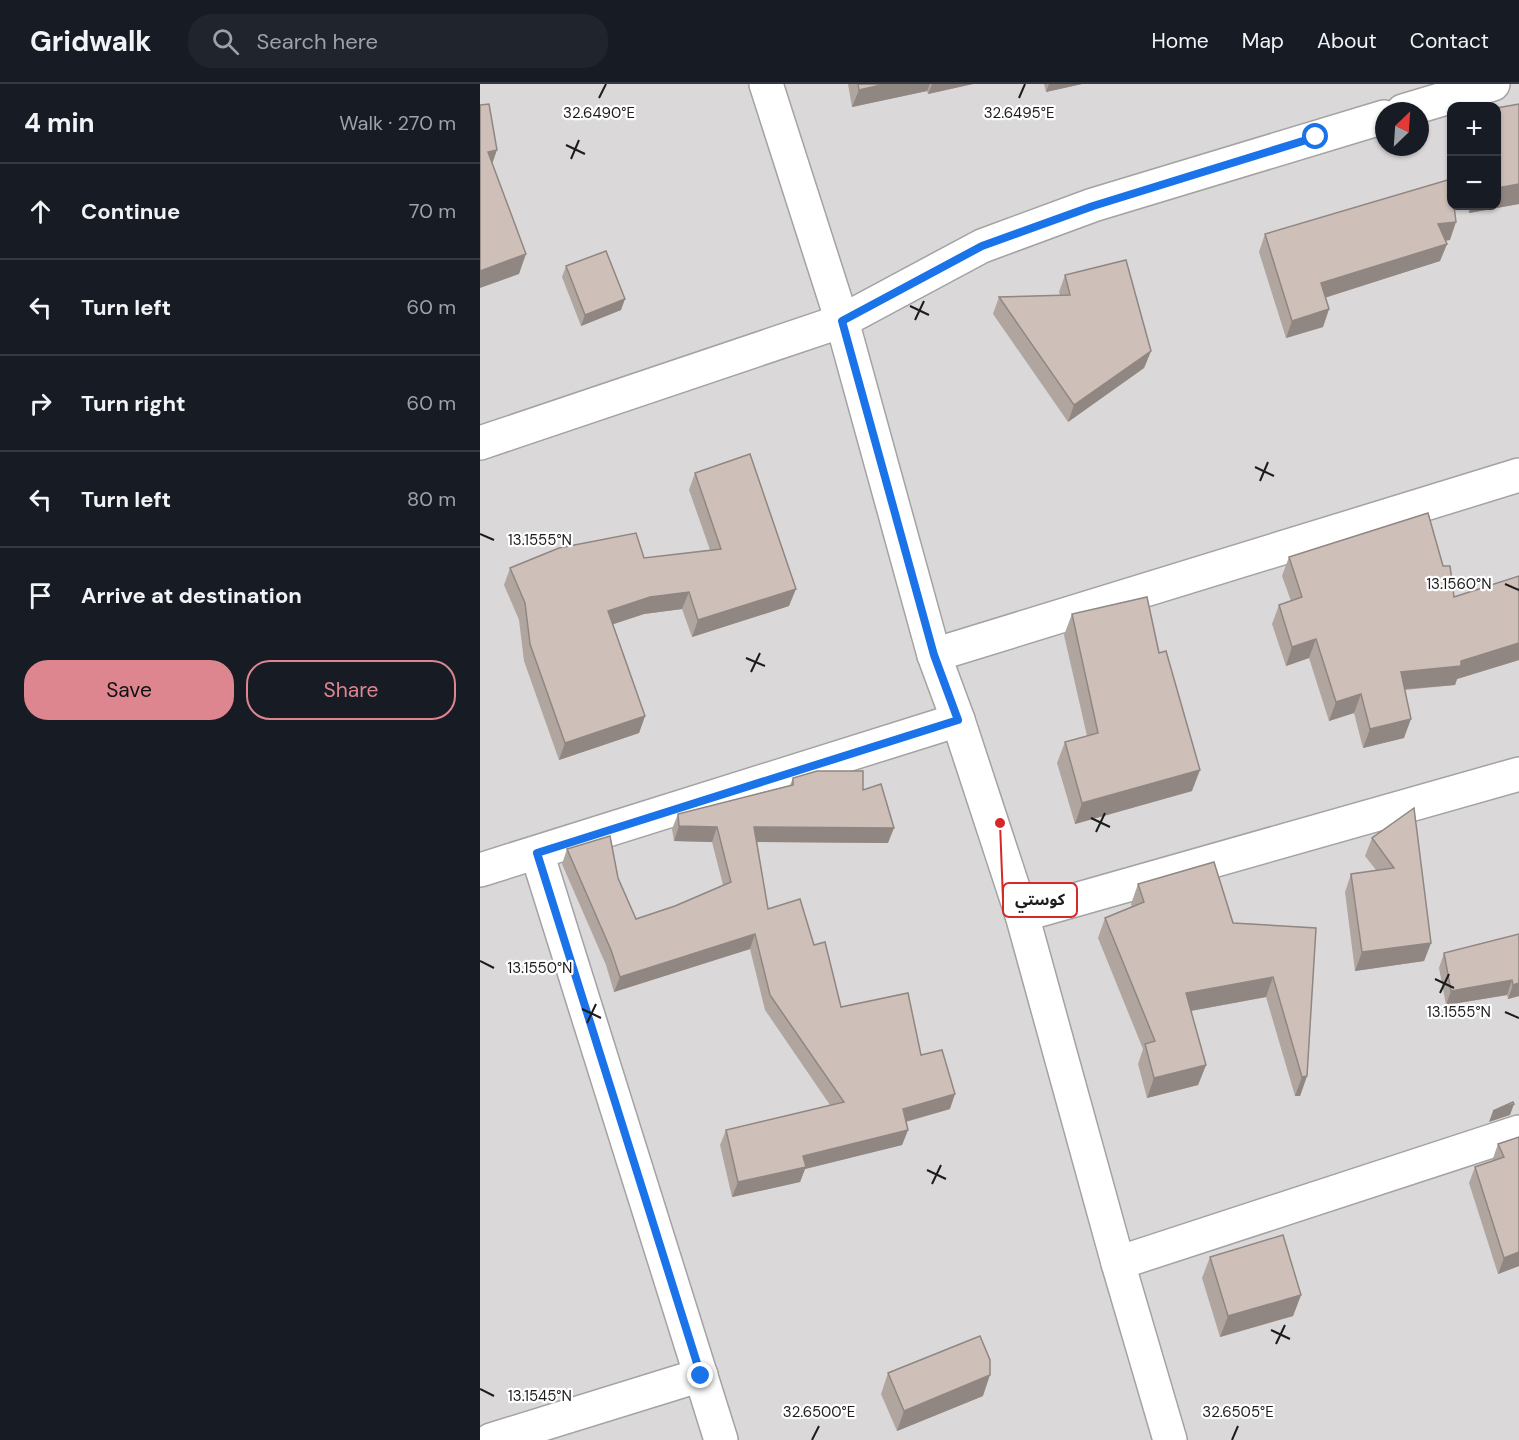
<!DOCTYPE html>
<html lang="en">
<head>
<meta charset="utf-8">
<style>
	body { margin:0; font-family:"DM Sans","Noto Sans Arabic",sans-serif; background:#20242c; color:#f1f3f6 }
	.controls { position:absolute; right:18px; top:18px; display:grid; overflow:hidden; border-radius:12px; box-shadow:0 2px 4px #0004 }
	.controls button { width:54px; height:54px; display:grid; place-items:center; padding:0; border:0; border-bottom:2px solid #363941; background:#171b24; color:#f1f3f6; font:30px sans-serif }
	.compass { position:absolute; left:895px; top:18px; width:54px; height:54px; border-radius:50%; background:#171b24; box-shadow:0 2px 4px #0004; rotate:25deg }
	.stop { position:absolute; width:18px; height:18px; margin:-14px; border:4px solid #1a73e8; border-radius:50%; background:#fff }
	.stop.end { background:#1a73e8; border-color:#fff; box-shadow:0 2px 6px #0008 }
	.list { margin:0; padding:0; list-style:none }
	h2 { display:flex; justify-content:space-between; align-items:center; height:78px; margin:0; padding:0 24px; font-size:26px }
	h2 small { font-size:20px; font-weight:400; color:#9ea1a6 }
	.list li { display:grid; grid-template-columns:39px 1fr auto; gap:18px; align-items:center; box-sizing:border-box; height:96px; padding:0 24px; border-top:2px solid #363941 }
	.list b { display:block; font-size:22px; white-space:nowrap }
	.list em { font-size:20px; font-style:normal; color:#9ea1a6 }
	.actions { display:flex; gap:12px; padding:18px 24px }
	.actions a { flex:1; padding:14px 0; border:2px solid #de8690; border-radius:24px; text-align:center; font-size:21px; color:#de8690 }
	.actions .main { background:#de8690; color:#111 }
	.icon { flex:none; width:33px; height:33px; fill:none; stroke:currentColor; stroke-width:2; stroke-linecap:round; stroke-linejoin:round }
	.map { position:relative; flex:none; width:1039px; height:1356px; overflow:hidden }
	header { display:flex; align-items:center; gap:36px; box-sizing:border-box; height:84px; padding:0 30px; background:#171b24; border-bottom:2px solid #363941 }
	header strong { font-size:28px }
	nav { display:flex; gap:33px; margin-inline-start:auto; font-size:21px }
	.search { width:420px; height:54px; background:#20242c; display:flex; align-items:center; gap:15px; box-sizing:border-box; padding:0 21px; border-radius:24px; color:#9ea1a6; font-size:22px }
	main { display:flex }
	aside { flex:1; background:#171b24 }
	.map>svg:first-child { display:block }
	.residential { fill:#dad8d8; fill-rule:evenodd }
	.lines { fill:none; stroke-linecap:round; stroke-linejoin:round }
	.minor-casing { stroke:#a3a3a3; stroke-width:36 }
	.minor { stroke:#fff; stroke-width:33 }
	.wall { fill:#b1a59f }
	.shaded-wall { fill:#908682 }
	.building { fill:#cec0b9; stroke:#908682; stroke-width:1.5 }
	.route { stroke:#1a73e8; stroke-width:8 }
	.ticks { fill:none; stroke:#1c1c1c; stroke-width:2 }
	.ticks-label { font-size:15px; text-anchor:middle; fill:#1c1c1c; stroke:#fff; stroke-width:4.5; stroke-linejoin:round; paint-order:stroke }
	.leader { fill:none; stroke:#d62828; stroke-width:2 }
	.callout-dot { fill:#d62828; stroke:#fff; stroke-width:2 }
	.callout { fill:#fff; stroke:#d62828; stroke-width:2 }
	.callout-label { font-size:16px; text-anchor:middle; font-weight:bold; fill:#1c1c1c }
</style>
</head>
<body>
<header>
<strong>Gridwalk</strong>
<div class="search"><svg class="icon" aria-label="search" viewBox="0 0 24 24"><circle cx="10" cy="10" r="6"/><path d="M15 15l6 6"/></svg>Search here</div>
<nav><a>Home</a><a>Map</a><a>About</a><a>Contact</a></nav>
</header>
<main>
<aside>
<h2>4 min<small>Walk · 270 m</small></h2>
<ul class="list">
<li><svg class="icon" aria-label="ahead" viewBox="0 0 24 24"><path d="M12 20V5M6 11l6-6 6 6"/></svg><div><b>Continue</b></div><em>70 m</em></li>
<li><svg class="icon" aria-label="left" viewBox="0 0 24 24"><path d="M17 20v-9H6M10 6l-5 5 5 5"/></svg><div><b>Turn left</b></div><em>60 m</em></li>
<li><svg class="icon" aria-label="right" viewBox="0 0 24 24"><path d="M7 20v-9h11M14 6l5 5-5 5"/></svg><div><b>Turn right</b></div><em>60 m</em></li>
<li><svg class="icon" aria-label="left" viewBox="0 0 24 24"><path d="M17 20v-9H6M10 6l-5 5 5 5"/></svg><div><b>Turn left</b></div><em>80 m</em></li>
<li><svg class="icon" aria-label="arrive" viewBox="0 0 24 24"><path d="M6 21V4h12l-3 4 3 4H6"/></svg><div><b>Arrive at destination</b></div></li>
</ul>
<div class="actions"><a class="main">Save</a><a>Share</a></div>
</aside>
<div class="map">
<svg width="1039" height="1356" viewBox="0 0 1039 1356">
	<rect width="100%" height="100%" fill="#eee8e0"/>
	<path class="residential" d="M 0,0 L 1039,0 L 1039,1356 L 0,1356 ZM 972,22 L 1016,22 L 1016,122 L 972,122 ZM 904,27 L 940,27 L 940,63 L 904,63 Z"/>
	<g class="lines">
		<defs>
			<g id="minor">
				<path d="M 286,0 L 362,237 L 454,571 L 478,636 L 542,831 L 638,1179 L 690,1356"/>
				<path d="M 923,27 L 1013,0"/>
				<path d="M 0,359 L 362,237 L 502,162 L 613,121 L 904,33"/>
				<path d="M 454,571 L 1039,391"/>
				<path d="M 57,769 L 241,1356"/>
				<path d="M 0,786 L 478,636"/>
				<path d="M 542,831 L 1039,690"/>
				<path d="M 638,1179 L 1039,1048"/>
				<path d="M 11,1356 L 221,1291"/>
			</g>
		</defs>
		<use href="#minor" class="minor-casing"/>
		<use href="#minor" class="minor"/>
	</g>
	<g class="wall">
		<path d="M 368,0 L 493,0 L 448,10 L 447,7 L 372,23 Z"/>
		<path d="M 564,0 L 602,0 L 566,8 Z"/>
		<path d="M 1039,20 L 1039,120 L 989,129 L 988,122 L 1017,122 L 1017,24 Z"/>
		<path d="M 785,150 L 970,156 L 965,157 L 967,160 L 960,177 L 846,213 L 849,225 L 843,243 L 806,254 L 779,168 Z"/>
		<path d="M 86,182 L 141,226 L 101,242 L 82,193 Z"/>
		<path d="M 585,191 L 671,267 L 664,284 L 588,338 L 513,230 L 519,213 L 580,211 L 579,208 Z"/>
		<path d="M 215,389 L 309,522 L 212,553 L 202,525 L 164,530 L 133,540 L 165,632 L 159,649 L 79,676 L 44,577 L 39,536 L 24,501 L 30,484 L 164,474 L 230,466 L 209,406 Z"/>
		<path d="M 809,473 L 963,482 L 974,513 L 1039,492 L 1039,576 L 977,595 L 975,601 L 925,606 L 924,654 L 883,664 L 874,629 L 849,637 L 829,574 L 806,582 L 792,540 L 799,521 L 811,517 L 802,492 Z"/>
		<path d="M 592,530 L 679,569 L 712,707 L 595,740 L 577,679 L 585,658 L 607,652 L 584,551 Z"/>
		<path d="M 313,694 L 383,706 L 408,759 L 277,758 L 288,825 L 334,861 L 361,923 L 441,971 L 470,1025 L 426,1038 L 428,1046 L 422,1061 L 325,1085 L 320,1098 L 252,1113 L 240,1061 L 246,1046 L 350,1021 L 285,926 L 270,865 L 134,908 L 126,881 L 82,780 L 87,765 L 138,794 L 156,835 L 195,822 L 243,801 L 232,758 L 194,757 L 192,745 L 198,730 L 310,701 Z"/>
		<path d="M 934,724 L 951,859 L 944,877 L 875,887 L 865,808 L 871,790 L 896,786 L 885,772 L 892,754 Z"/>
		<path d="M 658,800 L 753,839 L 836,844 L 827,992 L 820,1012 L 815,1012 L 786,913 L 711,927 L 726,981 L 718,1001 L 667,1014 L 658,980 L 663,965 L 618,854 L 625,834 L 652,823 L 651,820 Z"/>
		<path d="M 1039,850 L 1039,912 L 1028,915 L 1027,911 L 966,921 L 959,884 L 964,869 Z"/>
		<path d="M 1039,1053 L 1039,1182 L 1018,1190 L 989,1099 L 995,1083 L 1012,1077 L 1018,1060 Z"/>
		<path d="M 730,1173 L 821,1211 L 813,1232 L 740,1253 L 722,1194 Z"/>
		<path d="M 408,1289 L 503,1312 L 417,1347 L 401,1310 Z"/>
	</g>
	<g class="shaded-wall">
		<path d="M 405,0 L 450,0 L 447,7 L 372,23 L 379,6 Z"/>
		<path d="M 452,0 L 493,0 L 448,10 Z"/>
		<path d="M 569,0 L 602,0 L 566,8 Z"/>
		<path d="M 17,66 L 10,86 L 8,68 Z"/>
		<path d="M 1039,100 L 1039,120 L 989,129 L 992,122 L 1017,122 L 1017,104 Z"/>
		<path d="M 976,138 L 970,156 L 952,158 L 958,140 Z"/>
		<path d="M 967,160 L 960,177 L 835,217 L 841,199 Z"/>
		<path d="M 46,170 L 39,190 L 0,204 L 0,187 Z"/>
		<path d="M 145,215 L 141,226 L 101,242 L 105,231 Z"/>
		<path d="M 849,225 L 843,243 L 806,254 L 812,237 Z"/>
		<path d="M 671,267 L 664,284 L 588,338 L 594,321 Z"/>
		<path d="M 316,505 L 309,522 L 212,553 L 218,536 Z"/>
		<path d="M 209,508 L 202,525 L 164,530 L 122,544 L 128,527 L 170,513 Z"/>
		<path d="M 836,555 L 829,574 L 806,582 L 812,563 Z"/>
		<path d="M 1039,559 L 1039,576 L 977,595 L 975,601 L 914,606 L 921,588 L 981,577 Z"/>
		<path d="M 881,610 L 874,629 L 849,637 L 856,618 Z"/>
		<path d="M 165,632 L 159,649 L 79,676 L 85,659 Z"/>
		<path d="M 931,635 L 924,654 L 883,664 L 890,645 Z"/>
		<path d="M 720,686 L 712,707 L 595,740 L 602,719 Z"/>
		<path d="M 199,742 L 237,743 L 232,758 L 194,757 Z"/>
		<path d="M 274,743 L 414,744 L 408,759 L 268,758 Z"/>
		<path d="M 275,850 L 270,865 L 134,908 L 140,893 Z"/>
		<path d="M 951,859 L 944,877 L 875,887 L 882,868 Z"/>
		<path d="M 793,893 L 786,913 L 699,929 L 706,909 Z"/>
		<path d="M 1032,896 L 1027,911 L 966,921 L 971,907 Z"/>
		<path d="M 1039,899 L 1039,912 L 1028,915 L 1033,901 Z"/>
		<path d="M 726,981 L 718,1001 L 667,1014 L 674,994 Z"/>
		<path d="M 827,992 L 820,1012 L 815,1012 L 822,993 Z"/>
		<path d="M 475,1010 L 470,1025 L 417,1040 L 423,1025 Z"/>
		<path d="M 1034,1020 L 1030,1031 L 1009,1038 L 1013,1027 Z"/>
		<path d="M 428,1046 L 422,1061 L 325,1085 L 320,1098 L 252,1113 L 258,1098 L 323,1072 Z"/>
		<path d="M 1039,1168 L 1039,1182 L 1018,1190 L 1024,1174 Z"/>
		<path d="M 821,1211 L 813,1232 L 740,1253 L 748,1232 Z"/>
		<path d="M 510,1291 L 503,1312 L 417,1347 L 424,1327 Z"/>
	</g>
	<g class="building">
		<path d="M 378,0 L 405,0 L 379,6 Z"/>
		<path d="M 9,20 L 17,66 L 8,68 L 46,170 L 0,187 L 0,21 Z"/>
		<path d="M 1039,20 L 1039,100 L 1017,104 L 1017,24 Z"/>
		<path d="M 971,95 L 972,122 L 974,122 L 976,138 L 958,140 L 967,160 L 841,199 L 849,225 L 812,237 L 785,150 Z"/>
		<path d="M 126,167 L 145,215 L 105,231 L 86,182 Z"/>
		<path d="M 646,176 L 671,267 L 594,321 L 519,213 L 590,211 L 585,191 Z"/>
		<path d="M 270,370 L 316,505 L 218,536 L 209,508 L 170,513 L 128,527 L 165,632 L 85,659 L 50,560 L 45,519 L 30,484 L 79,464 L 156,449 L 164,474 L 241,465 L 215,389 Z"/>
		<path d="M 948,429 L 963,482 L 970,482 L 974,513 L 1039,492 L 1039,559 L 981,577 L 981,582 L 921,588 L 931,635 L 890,645 L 881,610 L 856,618 L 836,555 L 812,563 L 799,521 L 822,513 L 809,473 Z"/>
		<path d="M 667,513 L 679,569 L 686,567 L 720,686 L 602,719 L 585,658 L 618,649 L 592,530 Z"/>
		<path d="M 337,687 L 383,687 L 383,706 L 401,700 L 414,744 L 274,743 L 288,825 L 320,815 L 334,861 L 345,858 L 361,923 L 428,909 L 441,971 L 462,966 L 475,1010 L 423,1025 L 428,1046 L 323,1072 L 326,1083 L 258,1098 L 246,1046 L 364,1018 L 290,911 L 275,850 L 140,893 L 131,866 L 87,765 L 130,752 L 138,794 L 156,835 L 195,822 L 251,798 L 237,743 L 199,742 L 198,730 L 313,701 L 313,694 Z"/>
		<path d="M 934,724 L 951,859 L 882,868 L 871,790 L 914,784 L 892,754 Z"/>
		<path d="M 734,778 L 753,839 L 836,844 L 827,992 L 822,993 L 793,893 L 706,909 L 726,981 L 674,994 L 665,960 L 675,957 L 625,834 L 664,818 L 658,800 Z"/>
		<path d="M 1039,850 L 1039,899 L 1033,901 L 1032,896 L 971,907 L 964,869 Z"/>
		<path d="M 1033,1018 L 1034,1020 L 1013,1027 Z"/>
		<path d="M 1039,1053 L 1039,1168 L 1024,1174 L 995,1083 L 1024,1073 L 1018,1060 Z"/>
		<path d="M 803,1151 L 821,1211 L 748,1232 L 730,1173 Z"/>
		<path d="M 500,1252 L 510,1276 L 510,1291 L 424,1327 L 408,1289 Z"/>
	</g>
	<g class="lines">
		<path class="route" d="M 221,1292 L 57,769 L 478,636 L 454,571 L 362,237 L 502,162 L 613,122 L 836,53"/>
	</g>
	<path class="ticks" d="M 119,14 L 126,0M 539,14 L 545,0M 86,61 L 105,70M 91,75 L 99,56M 430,222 L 449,231M 435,236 L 444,217M 775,383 L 794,392M 780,397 L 788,378M 0,450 L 14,456M 1025,500 L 1039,506M 266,574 L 285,582M 271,588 L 280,569M 611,734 L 630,743M 616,748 L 625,729M 0,877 L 14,884M 955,895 L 974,904M 960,909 L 969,890M 102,925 L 121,934M 1025,928 L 1039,934M 107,939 L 116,920M 447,1086 L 466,1095M 452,1100 L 461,1081M 791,1246 L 810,1255M 796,1260 L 805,1241M 0,1305 L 14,1312M 332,1356 L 339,1342M 752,1356 L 758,1342"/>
	<g class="ticks-label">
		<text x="119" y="34">32.6490°E</text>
		<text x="539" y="34">32.6495°E</text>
		<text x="60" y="461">13.1555°N</text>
		<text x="979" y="505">13.1560°N</text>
		<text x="60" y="889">13.1550°N</text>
		<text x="979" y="933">13.1555°N</text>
		<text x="60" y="1317">13.1545°N</text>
		<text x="339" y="1333">32.6500°E</text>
		<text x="758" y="1333">32.6505°E</text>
	</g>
	<path class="leader" d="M520 739L523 816"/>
	<circle class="callout-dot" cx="520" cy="739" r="6"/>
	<rect class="callout" x="523" y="799" width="74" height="34" rx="6"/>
	<g class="callout-label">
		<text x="560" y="821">كوستي</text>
	</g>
</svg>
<div class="controls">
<button>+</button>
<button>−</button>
</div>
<svg class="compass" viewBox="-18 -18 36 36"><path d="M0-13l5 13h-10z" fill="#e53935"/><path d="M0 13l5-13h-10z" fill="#9ea1a6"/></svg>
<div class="stop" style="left:836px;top:53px"></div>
<div class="stop end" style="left:221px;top:1292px"></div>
</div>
</main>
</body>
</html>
